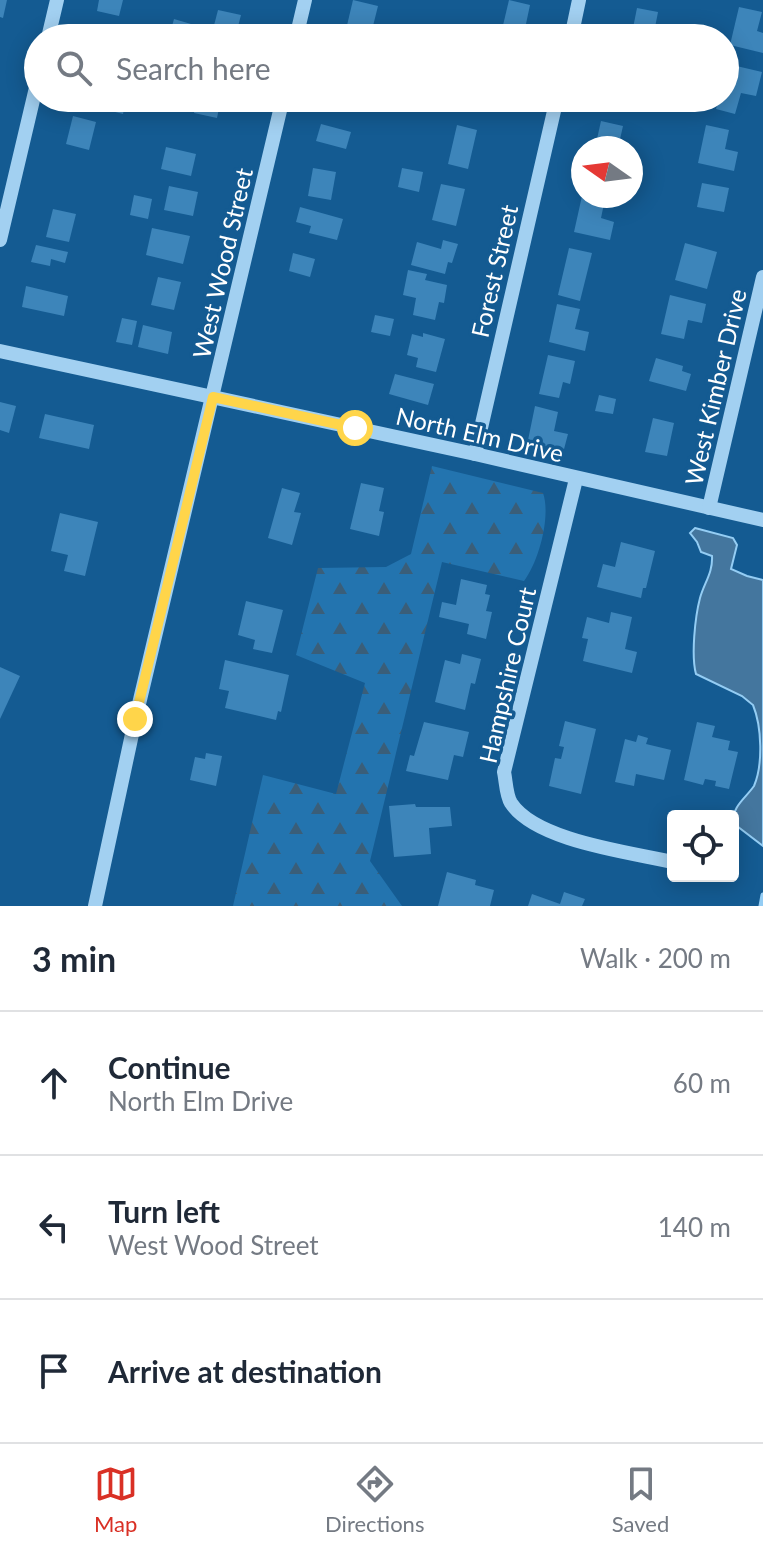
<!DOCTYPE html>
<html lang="en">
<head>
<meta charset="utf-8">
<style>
	body { margin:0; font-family:Lato,sans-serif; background:#f2f2f3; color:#1f2937 }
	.controls { position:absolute; right:24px; bottom:24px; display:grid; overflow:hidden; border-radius:8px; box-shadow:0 4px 20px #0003 }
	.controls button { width:72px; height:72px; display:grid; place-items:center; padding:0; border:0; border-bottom:2px solid #e0e1e3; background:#fff; color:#1f2937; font:40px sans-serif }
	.compass { position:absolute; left:571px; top:136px; width:72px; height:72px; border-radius:50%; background:#fff; box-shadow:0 4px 20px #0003; rotate:284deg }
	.stop { position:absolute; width:24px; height:24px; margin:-18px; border:6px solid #ffd54a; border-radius:50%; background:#fff }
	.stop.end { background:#ffd54a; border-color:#fff; box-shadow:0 2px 8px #0008 }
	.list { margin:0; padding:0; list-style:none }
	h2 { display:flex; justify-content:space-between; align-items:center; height:104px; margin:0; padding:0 32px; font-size:34px }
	h2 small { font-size:26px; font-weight:400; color:#747a83 }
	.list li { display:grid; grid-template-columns:52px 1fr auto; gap:24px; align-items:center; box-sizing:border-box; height:144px; padding:0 32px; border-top:2px solid #e0e1e3 }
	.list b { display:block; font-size:30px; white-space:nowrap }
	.list p { margin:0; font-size:26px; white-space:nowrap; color:#747a83 }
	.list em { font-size:26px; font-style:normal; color:#747a83 }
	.icon { flex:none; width:44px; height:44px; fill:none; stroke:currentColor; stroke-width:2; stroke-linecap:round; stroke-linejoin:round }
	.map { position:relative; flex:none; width:763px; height:906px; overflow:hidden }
	.search { position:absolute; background:#fff; box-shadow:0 4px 20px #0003; left:24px; right:24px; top:24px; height:88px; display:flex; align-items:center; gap:20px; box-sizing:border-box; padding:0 28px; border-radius:44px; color:#747a83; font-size:30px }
	.sheet { height:536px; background:#fff }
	nav { display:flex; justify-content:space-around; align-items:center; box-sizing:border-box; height:112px; border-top:2px solid #e0e1e3; background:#fff; font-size:22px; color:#747a83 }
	nav a { display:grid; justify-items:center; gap:4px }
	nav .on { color:#d93025 }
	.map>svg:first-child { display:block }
	.forest { fill:url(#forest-firs) }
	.water { fill:#44769e; stroke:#94cdf4; stroke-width:2 }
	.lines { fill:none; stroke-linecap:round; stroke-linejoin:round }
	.stream { stroke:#94cdf4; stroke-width:5 }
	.building { fill:#3d85ba }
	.minor { stroke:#a2d0f1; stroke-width:14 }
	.route { stroke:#ffd54a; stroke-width:10 }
	.labels { text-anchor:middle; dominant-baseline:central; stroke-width:7; stroke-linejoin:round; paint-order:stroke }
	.street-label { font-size:24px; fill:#fff; stroke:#145b92 }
</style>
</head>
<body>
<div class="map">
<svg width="763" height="906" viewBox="0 0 763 906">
	<defs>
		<pattern id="forest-firs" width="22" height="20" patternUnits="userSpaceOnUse" patternTransform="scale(2)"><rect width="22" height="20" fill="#2374af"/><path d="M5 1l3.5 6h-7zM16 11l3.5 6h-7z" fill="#3a5e79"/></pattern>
	</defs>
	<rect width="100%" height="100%" fill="#145b92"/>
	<path class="forest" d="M 432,466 L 543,493 C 551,516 539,561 524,581 L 442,562 L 370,861 L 402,906 L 233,906 L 263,775 L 336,794 L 365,683 L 296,655 L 318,568 L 386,567 L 411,554 Z"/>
	<path class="water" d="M 695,528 L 733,538 L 737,545 L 731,569 L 747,576 L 763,580 L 763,846 L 733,823 C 733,805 744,800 754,786 C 763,765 762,727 753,705 L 742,696 L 696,674 C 691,656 695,617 700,598 C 704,583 713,573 712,556 L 701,552 L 697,542 L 690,533 Z"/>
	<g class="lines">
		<path class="stream" d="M 761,906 L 763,895"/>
	</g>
	<g class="building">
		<path d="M 0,0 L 7,0 L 3,18 L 0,17 Z"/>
		<path d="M 99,0 L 123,0 L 119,16 L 97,11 Z"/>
		<path d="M 353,0 L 378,6 L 370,38 L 344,38 Z"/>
		<path d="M 509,0 L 530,5 L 523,38 L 500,38 Z"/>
		<path d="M 739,7 L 762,12 L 757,31 L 763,33 L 763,53 L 730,45 Z"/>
		<path d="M 637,8 L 658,12 L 653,38 L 631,38 Z"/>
		<path d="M 218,10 L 241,15 L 235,38 L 211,37 Z"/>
		<path d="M 174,19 L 191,24 L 188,38 L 169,37 Z"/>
		<path d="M 94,27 L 137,37 L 137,38 L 92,38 Z"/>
		<path d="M 728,64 L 762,72 L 756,96 L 741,93 L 735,114 L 716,109 L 719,98 L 725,98 Z"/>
		<path d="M 102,98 L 126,98 L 123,114 L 100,108 Z"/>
		<path d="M 197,98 L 221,98 L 217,118 L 194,113 Z"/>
		<path d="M 73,116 L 96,122 L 89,150 L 66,144 Z"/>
		<path d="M 601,121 L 623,126 L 618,148 L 595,148 Z"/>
		<path d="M 321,124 L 351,132 L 346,149 L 316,141 Z"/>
		<path d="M 457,125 L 477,130 L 468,169 L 448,164 Z"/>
		<path d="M 706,125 L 729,130 L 725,149 L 738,152 L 734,171 L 698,163 Z"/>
		<path d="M 166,147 L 196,154 L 191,176 L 161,169 Z"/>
		<path d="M 313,168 L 336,172 L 331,200 L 308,196 Z"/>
		<path d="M 402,168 L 423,172 L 419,192 L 398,187 Z"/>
		<path d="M 702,183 L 729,188 L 724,212 L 697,207 Z"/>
		<path d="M 441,184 L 465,189 L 456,226 L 432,220 Z"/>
		<path d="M 169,186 L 198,192 L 193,216 L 164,210 Z"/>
		<path d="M 134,195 L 152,199 L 148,219 L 130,215 Z"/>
		<path d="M 582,196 L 605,199 L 601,218 L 614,222 L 610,240 L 574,232 Z"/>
		<path d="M 300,207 L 343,219 L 337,240 L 309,233 L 311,226 L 296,222 Z"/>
		<path d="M 53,209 L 76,214 L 69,242 L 46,237 Z"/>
		<path d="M 152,228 L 190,236 L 183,264 L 146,255 Z"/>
		<path d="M 443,240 L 458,244 L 452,263 L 448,262 L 445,274 L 411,265 L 417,242 L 441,249 Z"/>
		<path d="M 685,243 L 717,252 L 707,289 L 675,280 Z"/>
		<path d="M 36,245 L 68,252 L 65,263 L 51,259 L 50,266 L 31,262 Z"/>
		<path d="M 569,248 L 592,253 L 580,301 L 558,295 Z"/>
		<path d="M 293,253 L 315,259 L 310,277 L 289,271 Z"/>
		<path d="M 408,270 L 427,274 L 425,280 L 447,285 L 444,303 L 439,302 L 435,320 L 413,315 L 416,298 L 403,295 Z"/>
		<path d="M 158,277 L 181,282 L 174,310 L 151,305 Z"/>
		<path d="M 26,286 L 68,296 L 64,316 L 22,307 Z"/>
		<path d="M 670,295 L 706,304 L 702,323 L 688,320 L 684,339 L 661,334 Z"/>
		<path d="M 557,304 L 580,309 L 575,329 L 589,332 L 585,351 L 549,342 Z"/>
		<path d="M 375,315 L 394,319 L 390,336 L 371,332 Z"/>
		<path d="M 122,318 L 137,321 L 132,345 L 116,342 Z"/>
		<path d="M 143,325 L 172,332 L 168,354 L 138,347 Z"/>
		<path d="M 423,333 L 445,339 L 436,372 L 416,367 L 418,358 L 407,355 L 412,334 L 423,337 Z"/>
		<path d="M 548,355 L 575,361 L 570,384 L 563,382 L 559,398 L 539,394 Z"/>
		<path d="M 656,358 L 683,366 L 682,371 L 691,374 L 686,391 L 649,381 Z"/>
		<path d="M 395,374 L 434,384 L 428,405 L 389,394 Z"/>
		<path d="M 599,395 L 616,399 L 613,414 L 595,411 Z"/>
		<path d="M 0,402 L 16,406 L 9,433 L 0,430 Z"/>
		<path d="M 535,406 L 558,412 L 554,431 L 568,434 L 563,453 L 527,445 Z"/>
		<path d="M 45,414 L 94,425 L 89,449 L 39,438 Z"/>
		<path d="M 653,418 L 674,423 L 667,456 L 645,452 Z"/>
		<path d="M 361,483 L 384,488 L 379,511 L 384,512 L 379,536 L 350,529 Z"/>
		<path d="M 282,488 L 300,493 L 294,512 L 301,513 L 292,545 L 268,538 Z"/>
		<path d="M 60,513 L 98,522 L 85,576 L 64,571 L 68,555 L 51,551 Z"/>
		<path d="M 621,542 L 655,551 L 646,588 L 643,588 L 641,598 L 597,587 L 603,564 L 615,567 Z"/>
		<path d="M 461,579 L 487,585 L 485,594 L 490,595 L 486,611 L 492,612 L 486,639 L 467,634 L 469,624 L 439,617 L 442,602 L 456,605 Z"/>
		<path d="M 246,601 L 283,610 L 272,653 L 253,649 L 255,640 L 238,635 Z"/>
		<path d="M 611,612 L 632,617 L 625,649 L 637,652 L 632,673 L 583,661 L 588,639 L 582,638 L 587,617 L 609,623 Z"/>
		<path d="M 462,654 L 481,659 L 475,684 L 471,683 L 465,710 L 435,702 L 445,660 L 460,664 Z"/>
		<path d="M 225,660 L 289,675 L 281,712 L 278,711 L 276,720 L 225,708 L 229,691 L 219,689 Z"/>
		<path d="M 0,667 L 20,676 L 0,719 Z"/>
		<path d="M 565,721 L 596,729 L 581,794 L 549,786 L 555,758 L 561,759 L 564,747 L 559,746 Z"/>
		<path d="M 424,722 L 469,732 L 463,757 L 454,755 L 448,780 L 406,771 L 410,755 L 414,756 Z"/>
		<path d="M 697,722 L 715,726 L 712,737 L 730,741 L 728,750 L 738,752 L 729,789 L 715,786 L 716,781 L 705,779 L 703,785 L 684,780 Z"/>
		<path d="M 638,735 L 648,738 L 646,744 L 671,750 L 664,780 L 636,774 L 634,786 L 615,782 L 625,739 L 636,742 Z"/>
		<path d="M 206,753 L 222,756 L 216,786 L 190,780 L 195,757 L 205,759 Z"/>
		<path d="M 415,804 L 416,807 L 450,807 L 452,826 L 429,828 L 431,854 L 394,857 L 389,806 Z"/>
		<path d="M 447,872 L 476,880 L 475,885 L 494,890 L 490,906 L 438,906 Z"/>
		<path d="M 564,892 L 585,899 L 582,906 L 528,906 L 532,894 L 560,904 Z"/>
	</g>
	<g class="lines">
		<g class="minor">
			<path d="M 48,38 L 57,0"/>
			<path d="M 296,38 L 305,0"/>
			<path d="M 571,38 L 579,0"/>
			<path d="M 0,240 L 38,79"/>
			<path d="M 0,351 L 475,454 L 763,520"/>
			<path d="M 475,454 L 557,98"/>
			<path d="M 576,479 L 504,772 C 506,781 506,795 511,803 C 536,841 629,852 673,862"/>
			<path d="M 709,508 L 763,277"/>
			<path d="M 95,906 L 134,725 L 283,98"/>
		</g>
	</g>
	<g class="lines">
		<path class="route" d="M 135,719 L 213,397 L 355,428"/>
	</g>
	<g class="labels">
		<g class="street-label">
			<text transform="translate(222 263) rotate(-77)">West Wood Street</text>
			<text transform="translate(494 271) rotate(-77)">Forest Street</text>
			<text transform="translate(715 387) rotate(-77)">West Kimber Drive</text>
			<text transform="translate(480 434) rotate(13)">North Elm Drive</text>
			<text transform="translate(507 675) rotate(-77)">Hampshire Court</text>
		</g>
	</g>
</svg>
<div class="controls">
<button><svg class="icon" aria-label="locate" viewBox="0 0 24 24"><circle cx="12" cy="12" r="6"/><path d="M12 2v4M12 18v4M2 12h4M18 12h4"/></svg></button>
</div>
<svg class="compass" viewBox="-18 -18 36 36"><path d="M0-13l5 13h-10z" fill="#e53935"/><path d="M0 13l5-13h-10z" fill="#747a83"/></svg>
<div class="stop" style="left:355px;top:428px"></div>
<div class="stop end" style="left:135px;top:719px"></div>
<div class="search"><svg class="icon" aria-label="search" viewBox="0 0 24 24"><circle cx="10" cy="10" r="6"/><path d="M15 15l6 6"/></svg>Search here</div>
</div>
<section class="sheet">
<h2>3 min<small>Walk · 200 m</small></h2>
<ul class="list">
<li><svg class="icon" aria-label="ahead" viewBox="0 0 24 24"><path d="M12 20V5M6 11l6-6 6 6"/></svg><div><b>Continue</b><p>North Elm Drive</p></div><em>60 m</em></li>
<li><svg class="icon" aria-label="left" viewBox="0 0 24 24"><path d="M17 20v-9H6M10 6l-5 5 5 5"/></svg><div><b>Turn left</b><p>West Wood Street</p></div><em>140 m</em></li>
<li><svg class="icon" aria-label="arrive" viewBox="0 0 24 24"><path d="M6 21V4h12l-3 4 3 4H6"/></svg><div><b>Arrive at destination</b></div></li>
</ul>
</section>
<nav>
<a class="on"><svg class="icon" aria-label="map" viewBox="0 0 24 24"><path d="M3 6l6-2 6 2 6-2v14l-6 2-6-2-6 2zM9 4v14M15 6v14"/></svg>Map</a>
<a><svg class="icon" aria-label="directions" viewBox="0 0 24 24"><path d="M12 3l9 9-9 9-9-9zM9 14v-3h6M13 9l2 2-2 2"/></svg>Directions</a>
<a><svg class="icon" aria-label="saved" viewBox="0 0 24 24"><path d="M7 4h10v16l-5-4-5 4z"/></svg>Saved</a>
</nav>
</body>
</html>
